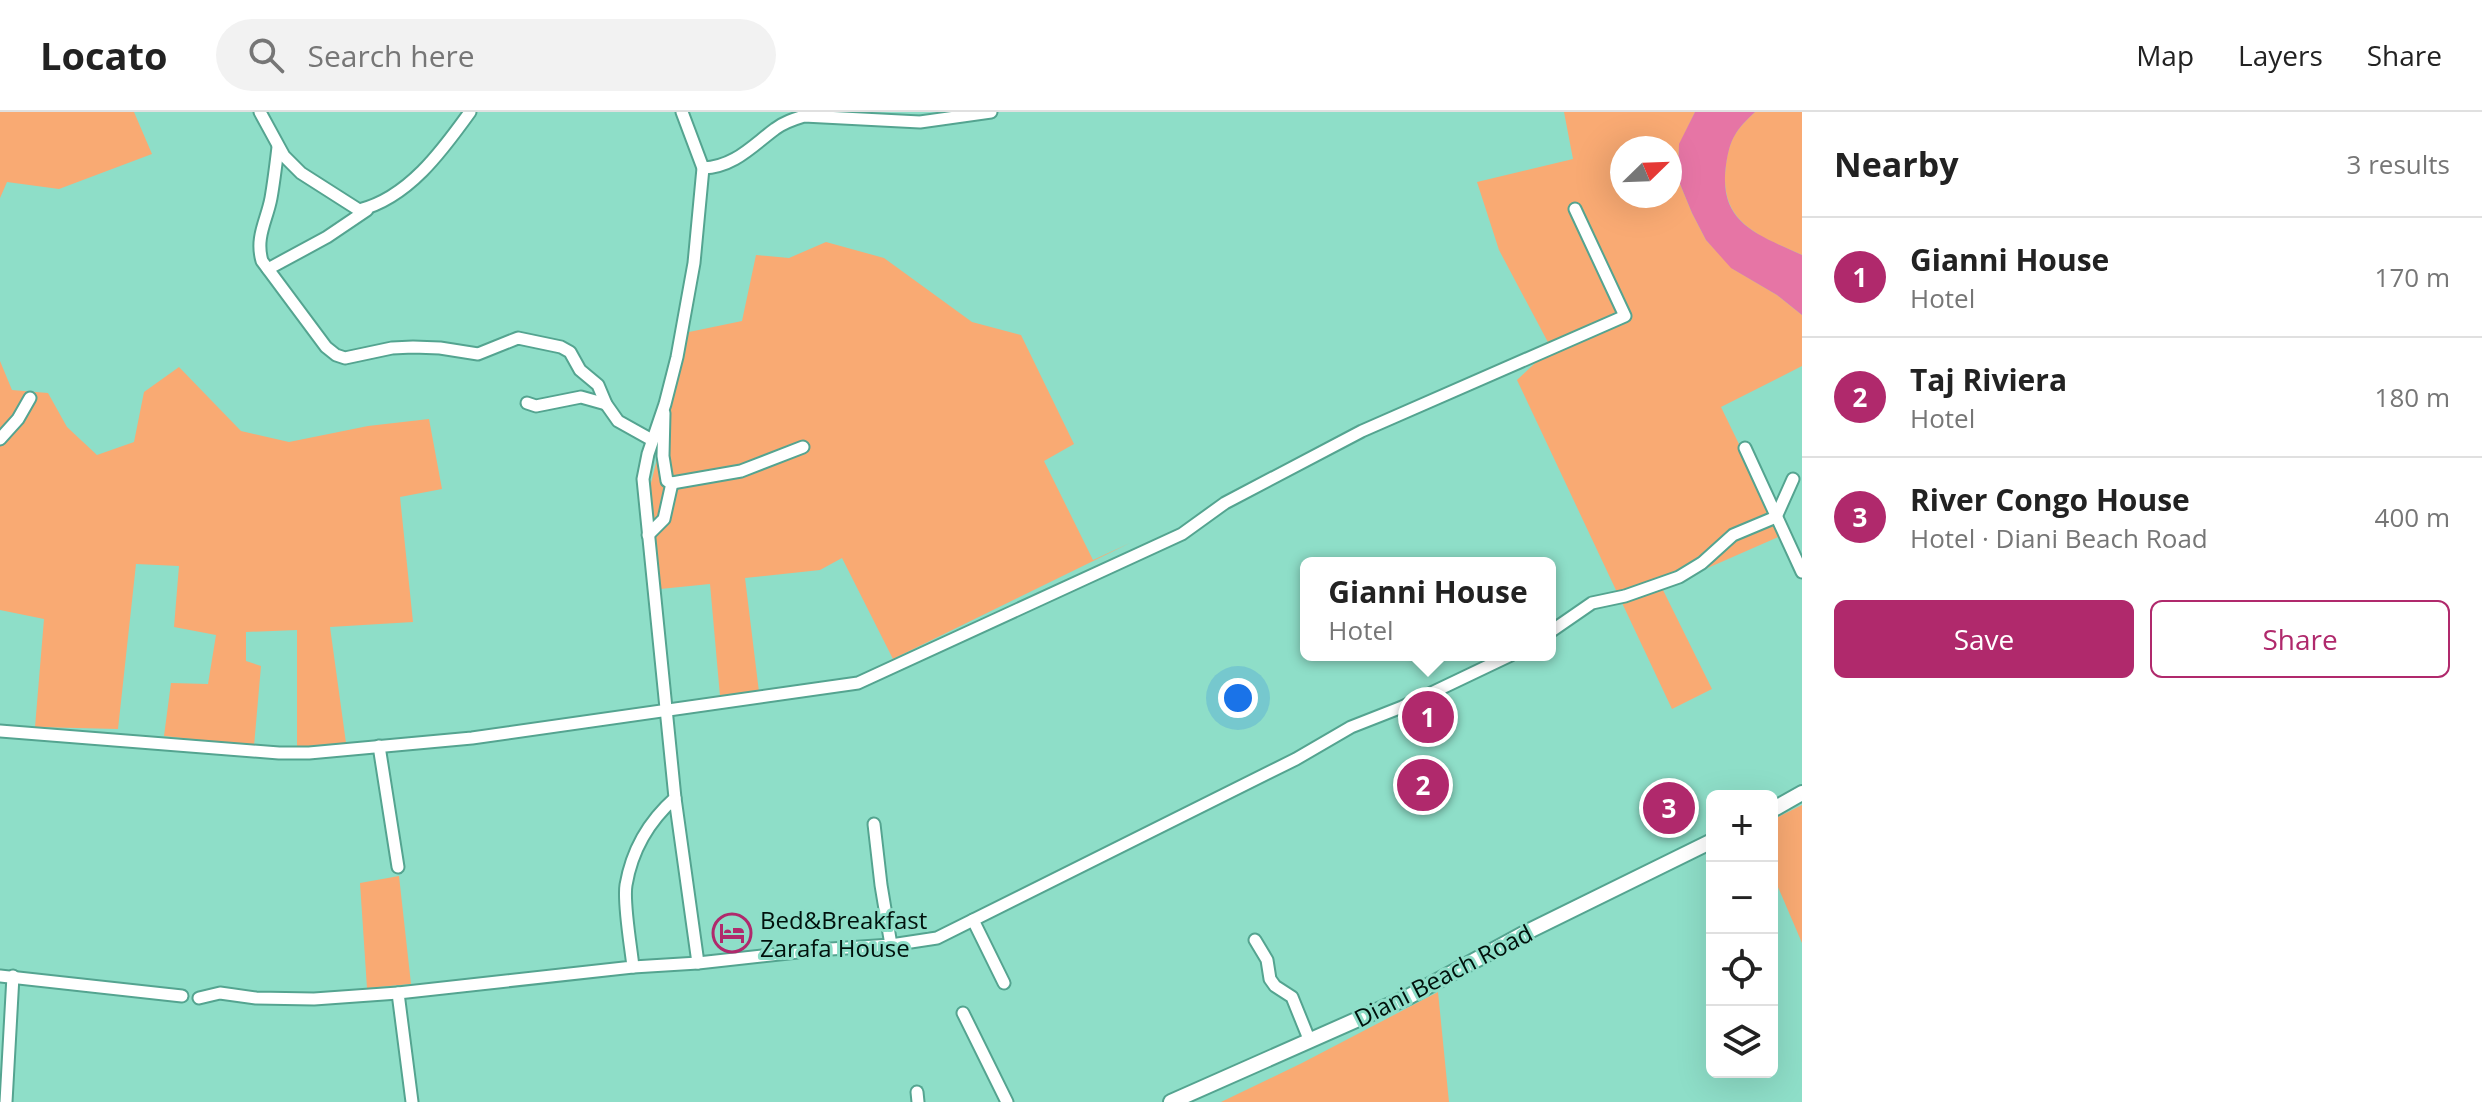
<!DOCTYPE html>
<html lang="en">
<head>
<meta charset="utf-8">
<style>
	body { margin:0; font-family:"Open Sans",sans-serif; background:#f2f2f2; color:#222 }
	.controls { position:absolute; right:24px; bottom:24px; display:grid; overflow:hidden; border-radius:12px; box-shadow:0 8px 32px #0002 }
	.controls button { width:72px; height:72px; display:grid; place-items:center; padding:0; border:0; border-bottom:2px solid #e0e0e0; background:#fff; color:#222; font:40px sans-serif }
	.compass { position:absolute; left:1610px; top:24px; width:72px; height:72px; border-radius:50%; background:#fff; box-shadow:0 8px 32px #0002; rotate:67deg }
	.you { position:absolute; left:1238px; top:586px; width:28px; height:28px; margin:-20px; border:6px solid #fff; border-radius:50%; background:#1a73e8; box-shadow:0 0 0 12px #1a73e833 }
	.badge { display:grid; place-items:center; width:52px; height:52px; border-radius:50%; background:#b0296c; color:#fff; font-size:26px; font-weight:700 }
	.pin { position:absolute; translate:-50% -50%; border:4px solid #fff; box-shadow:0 2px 8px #0006 }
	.popup { position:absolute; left:1300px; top:445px; width:256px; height:104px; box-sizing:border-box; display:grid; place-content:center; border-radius:12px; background:#fff; filter:drop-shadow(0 2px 6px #0005); font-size:26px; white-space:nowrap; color:#767676 }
	.popup b { font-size:30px; color:#222 }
	.popup::after { content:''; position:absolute; left:50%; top:100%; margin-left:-16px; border:16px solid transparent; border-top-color:#fff }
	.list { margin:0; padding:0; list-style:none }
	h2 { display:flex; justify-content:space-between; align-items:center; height:104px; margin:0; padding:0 32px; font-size:34px }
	h2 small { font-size:26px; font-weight:400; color:#767676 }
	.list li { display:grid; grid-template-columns:52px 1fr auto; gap:24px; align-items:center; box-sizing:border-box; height:120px; padding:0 32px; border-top:2px solid #e0e0e0 }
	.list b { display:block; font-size:30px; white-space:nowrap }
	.list p { margin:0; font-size:26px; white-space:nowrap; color:#767676 }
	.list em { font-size:26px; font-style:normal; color:#767676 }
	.actions { display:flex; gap:16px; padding:24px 32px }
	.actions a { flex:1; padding:18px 0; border:2px solid #b0296c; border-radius:12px; text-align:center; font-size:28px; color:#b0296c }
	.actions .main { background:#b0296c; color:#fff }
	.icon { flex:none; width:44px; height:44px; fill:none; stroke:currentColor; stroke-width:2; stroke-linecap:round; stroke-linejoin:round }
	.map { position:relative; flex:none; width:1802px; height:990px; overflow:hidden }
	header { display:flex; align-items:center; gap:48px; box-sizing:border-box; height:112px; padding:0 40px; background:#fff; border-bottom:2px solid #e0e0e0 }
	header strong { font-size:38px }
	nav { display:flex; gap:44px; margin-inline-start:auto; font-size:28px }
	.search { width:560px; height:72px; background:#f2f2f2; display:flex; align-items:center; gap:20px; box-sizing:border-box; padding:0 28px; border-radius:44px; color:#767676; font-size:30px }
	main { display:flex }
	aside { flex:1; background:#fff }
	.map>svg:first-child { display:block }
	.green { fill:#f9aa73; fill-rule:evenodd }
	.water { fill:#e675a5 }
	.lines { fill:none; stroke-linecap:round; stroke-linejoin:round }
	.minor-casing { stroke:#54a490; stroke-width:15 }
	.major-casing { stroke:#54a490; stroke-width:18 }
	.minor { stroke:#fff; stroke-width:11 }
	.major { stroke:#fff; stroke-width:14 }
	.labels { text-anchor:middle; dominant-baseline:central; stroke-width:6; stroke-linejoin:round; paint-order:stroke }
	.poi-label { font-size:24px; fill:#00110c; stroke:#8edec8; text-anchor:start }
	.street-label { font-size:24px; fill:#00110c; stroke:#8edec8 }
</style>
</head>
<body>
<header>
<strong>Locato</strong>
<div class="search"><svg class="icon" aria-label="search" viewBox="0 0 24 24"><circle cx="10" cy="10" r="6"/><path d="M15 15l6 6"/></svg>Search here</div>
<nav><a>Map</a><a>Layers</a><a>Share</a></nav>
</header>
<main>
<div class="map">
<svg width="1802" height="990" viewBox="0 0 1802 990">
	<rect width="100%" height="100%" fill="#8edec8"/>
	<g class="green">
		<path d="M 0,0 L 134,0 L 152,42 L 59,77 L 7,70 L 0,86 Z"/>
		<path d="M 1564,0 L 1695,0 L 1679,33 L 1678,67 L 1692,101 L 1706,128 L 1733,157 L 1777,183 L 1802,203 L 1802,254 L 1721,295 L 1783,423 L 1662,476 L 1712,577 L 1672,597 L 1517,268 L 1551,236 L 1499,138 L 1477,70 L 1573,47 ZM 1622,36 L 1670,36 L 1670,84 L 1622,84 Z"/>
		<path d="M 1755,0 L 1802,0 L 1802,143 C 1757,123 1718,110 1726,52 C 1730,26 1736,18 1755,0 Z"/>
		<path d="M 826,130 L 884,146 L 972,210 L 1021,223 L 1074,332 L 1044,349 L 1093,448 L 1130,431 L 893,547 L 842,446 L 820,458 L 745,466 L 759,580 L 720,584 L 710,472 L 660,477 L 650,375 L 689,220 L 742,209 L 756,143 L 789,146 Z"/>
		<path d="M 0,249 L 12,278 L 48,281 L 67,315 L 97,343 L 134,330 L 144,280 L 179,255 L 241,319 L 289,330 L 368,314 L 429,307 L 442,377 L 400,385 L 413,510 L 330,515 L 346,631 L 297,636 L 297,518 L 246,520 L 246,549 L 261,554 L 254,634 L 164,624 L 171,571 L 208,572 L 216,523 L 174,515 L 179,454 L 136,452 L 118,617 L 35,615 L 44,507 L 0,498 Z"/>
		<path d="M 1802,693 L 1802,831 L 1772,761 L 1772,708 Z"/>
		<path d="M 399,764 L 411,872 L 367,876 L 360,771 Z"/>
		<path d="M 1438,880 L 1449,990 L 1221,990 L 1302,951 Z"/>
	</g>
	<path class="water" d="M 1695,0 L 1755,0 C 1736,18 1730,26 1726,53 C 1718,111 1756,122 1802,143 L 1802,203 L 1777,183 L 1731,156 L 1706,128 L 1692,101 L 1678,67 L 1679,32 Z"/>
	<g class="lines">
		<defs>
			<g id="minor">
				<path d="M 260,0 L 284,44 L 301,61 L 359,98 C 408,86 442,39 470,0"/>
				<path d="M 278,35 C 276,52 274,69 271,86 C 267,108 255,125 262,149 L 326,235 L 336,243 L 345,246 L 392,236 L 413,235 L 440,236 L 478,242 L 518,226 L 561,235 L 570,240 L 580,258 L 598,273 L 606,292 L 618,309 L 652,328"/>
				<path d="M 703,56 C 734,55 752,34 775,17 C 784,10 794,7 804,4 L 920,10 L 991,0"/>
				<path d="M 268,157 L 327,125 L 367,98"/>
				<path d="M 527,291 L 536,294 L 581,285 L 606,292"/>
				<path d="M 664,301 L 663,344 L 667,369 L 672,371 L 741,359 L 803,335"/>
				<path d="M 0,327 L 18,307 L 30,286"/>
				<path d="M 1745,336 L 1802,460"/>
				<path d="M 648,423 L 664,407 L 672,371"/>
				<path d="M 1550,520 L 1592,491 L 1625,484 L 1679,465 L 1702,451 L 1733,423 L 1776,405 L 1793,367"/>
				<path d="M 0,619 L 279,641 L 309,641 L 472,626 L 858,571 L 1182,422 L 1225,391 L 1362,319 L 1625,204 L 1575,97"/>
				<path d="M 379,634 L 398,755"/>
				<path d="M 675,686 L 698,851"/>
				<path d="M 874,712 L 881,773 L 891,833"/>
				<path d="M 973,808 L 1004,871"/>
				<path d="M 1255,828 L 1267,848 L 1270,867 L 1275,874 L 1292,885 L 1309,927"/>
				<path d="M 633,855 L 698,851 L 816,838 L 891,833 L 937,826 L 1296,647 L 1351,615 L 1402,595 L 1511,543"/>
				<path d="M 0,864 L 182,884"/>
				<path d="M 199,886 L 220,881 L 256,886 L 314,887 L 398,881"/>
				<path d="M 963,901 L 1007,990"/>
				<path d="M 917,980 L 918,990"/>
				<path d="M 6,990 L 13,864"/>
				<path d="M 412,990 L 398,881 L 633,855 C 631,835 623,791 626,773 C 632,738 649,709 675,686 L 643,367 L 648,342 L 665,292 L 677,245 L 694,151 L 703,56 L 682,0"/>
			</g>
			<g id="major">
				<path d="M 1772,698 L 1802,681"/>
				<path d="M 1171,990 L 1408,885 L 1527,820 L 1712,729"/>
			</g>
		</defs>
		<use href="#minor" class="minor-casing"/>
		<use href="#major" class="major-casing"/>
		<use href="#minor" class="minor"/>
		<use href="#major" class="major"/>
	</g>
	<defs>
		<symbol id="hotel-ring" viewBox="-11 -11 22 22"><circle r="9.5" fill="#8edec8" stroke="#b0296c" stroke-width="1.5"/><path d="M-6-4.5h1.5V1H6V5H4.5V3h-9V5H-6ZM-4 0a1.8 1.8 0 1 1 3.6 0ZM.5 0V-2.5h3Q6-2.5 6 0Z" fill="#b0296c"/></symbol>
	</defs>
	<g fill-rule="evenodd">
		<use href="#hotel-ring" x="710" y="799" width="44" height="44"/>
	</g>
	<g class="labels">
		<g class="poi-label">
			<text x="760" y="807">Bed&amp;Breakfast<tspan x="760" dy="28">Zarafa House</tspan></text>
		</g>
		<g class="street-label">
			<text transform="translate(1443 863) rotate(-27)">Diani Beach Road</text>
		</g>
	</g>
</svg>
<div class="controls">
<button>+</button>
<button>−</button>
<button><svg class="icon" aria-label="locate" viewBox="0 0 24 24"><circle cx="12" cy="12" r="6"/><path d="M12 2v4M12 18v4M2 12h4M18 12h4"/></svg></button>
<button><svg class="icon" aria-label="layers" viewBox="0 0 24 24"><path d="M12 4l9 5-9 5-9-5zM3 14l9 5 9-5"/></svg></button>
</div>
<svg class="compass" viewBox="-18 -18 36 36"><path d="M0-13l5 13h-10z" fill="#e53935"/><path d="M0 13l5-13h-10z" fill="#767676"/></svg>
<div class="you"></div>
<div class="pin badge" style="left:1428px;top:605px">1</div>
<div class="popup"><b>Gianni House</b>Hotel</div>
<div class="pin badge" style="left:1423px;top:673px">2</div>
<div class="pin badge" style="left:1669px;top:696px">3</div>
</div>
<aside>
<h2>Nearby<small>3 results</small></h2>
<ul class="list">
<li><span class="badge">1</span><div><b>Gianni House</b><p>Hotel</p></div><em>170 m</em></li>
<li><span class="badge">2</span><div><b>Taj Riviera</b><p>Hotel</p></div><em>180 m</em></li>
<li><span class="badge">3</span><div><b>River Congo House</b><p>Hotel · Diani Beach Road</p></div><em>400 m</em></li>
</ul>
<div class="actions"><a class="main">Save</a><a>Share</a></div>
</aside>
</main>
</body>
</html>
